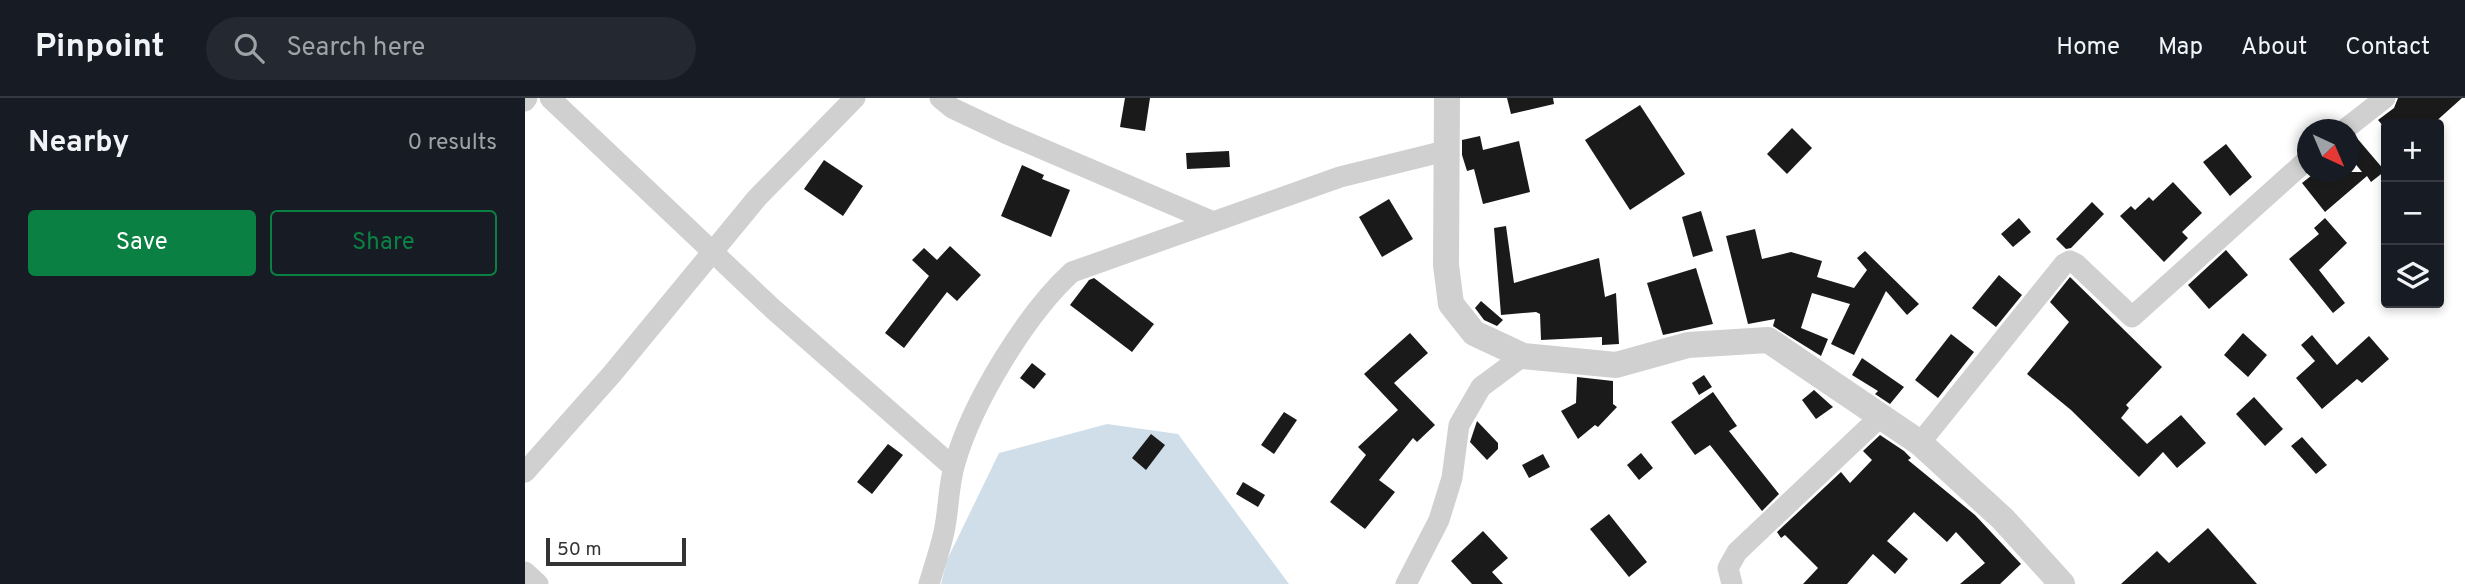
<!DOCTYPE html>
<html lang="en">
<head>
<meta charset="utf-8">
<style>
	body { margin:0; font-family:Overpass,sans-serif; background:#242831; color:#f1f3f6 }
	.controls { position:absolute; right:21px; top:21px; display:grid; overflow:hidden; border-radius:7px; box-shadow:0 4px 10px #0003 }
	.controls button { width:63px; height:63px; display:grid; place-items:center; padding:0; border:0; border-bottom:2px solid #363941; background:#171b24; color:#f1f3f6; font:35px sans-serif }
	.compass { position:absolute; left:1772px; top:21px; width:63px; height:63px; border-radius:50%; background:#171b24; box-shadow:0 4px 10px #0003; rotate:136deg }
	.scale { position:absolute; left:21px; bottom:18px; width:140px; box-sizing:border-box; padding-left:7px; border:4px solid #333; border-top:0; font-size:19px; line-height:24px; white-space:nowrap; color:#333; -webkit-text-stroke:5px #fff; paint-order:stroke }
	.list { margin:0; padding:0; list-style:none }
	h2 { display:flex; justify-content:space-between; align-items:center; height:91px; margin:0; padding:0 28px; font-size:30px }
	h2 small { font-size:23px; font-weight:400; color:#9ea1a6 }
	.actions { display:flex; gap:14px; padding:21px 28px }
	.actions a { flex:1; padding:16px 0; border:2px solid #0b8043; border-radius:7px; text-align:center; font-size:24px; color:#0b8043 }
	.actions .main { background:#0b8043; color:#fff }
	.icon { flex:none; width:38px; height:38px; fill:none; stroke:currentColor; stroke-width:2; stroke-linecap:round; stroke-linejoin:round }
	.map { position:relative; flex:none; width:1940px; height:486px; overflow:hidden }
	header { display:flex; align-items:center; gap:42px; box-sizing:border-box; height:98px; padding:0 35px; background:#171b24; border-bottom:2px solid #363941 }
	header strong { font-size:33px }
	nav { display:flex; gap:38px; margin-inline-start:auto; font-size:24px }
	.search { width:490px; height:63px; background:#242831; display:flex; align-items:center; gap:18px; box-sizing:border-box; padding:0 24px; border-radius:38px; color:#9ea1a6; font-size:26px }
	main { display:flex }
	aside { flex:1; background:#171b24 }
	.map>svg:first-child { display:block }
	.water { fill:#cfdee9 }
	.building { fill:#1a1a1a }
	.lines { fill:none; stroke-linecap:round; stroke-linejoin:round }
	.minor { stroke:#d0d0d0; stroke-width:21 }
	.tertiary { stroke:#d0d0d0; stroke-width:26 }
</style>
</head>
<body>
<header>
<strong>Pinpoint</strong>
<div class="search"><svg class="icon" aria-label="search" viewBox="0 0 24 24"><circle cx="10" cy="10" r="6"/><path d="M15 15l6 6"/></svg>Search here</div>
<nav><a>Home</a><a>Map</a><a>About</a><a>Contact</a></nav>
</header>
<main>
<aside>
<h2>Nearby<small>0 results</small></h2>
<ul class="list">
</ul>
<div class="actions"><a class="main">Save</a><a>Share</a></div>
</aside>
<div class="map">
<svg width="1940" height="486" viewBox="0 0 1940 486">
	<rect width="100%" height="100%" fill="#fff"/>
	<path class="water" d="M 582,326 L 653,336 L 764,486 L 416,486 L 422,462 L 474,355 Z"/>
	<g class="building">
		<path d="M 600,0 L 625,0 L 620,33 L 595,29 Z"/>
		<path d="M 982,0 L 1028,0 L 1029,6 L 986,16 Z"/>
		<path d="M 1873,0 L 1937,0 L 1908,26 L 1861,26 L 1860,30 L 1853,22 L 1869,10 Z"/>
		<path d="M 1115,7 L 1160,76 L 1105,112 L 1060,42 Z"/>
		<path d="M 1267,30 L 1287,50 L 1262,76 L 1242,56 Z"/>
		<path d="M 955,38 L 958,52 L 994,43 L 1005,94 L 958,106 L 949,71 L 942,73 L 937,57 L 937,42 Z"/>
		<path d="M 1831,39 L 1860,73 L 1846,84 L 1842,78 L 1800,114 L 1777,85 L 1791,74 L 1837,74 L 1824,58 L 1824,44 Z"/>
		<path d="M 1701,46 L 1727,79 L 1705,98 L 1678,64 Z"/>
		<path d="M 704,53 L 705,69 L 662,71 L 661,55 Z"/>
		<path d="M 299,62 L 338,88 L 318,118 L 279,91 Z"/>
		<path d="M 497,67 L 519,77 L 517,81 L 545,92 L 526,139 L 476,118 Z"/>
		<path d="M 1648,84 L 1677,115 L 1657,134 L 1663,140 L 1639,164 L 1595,118 L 1606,108 L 1610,112 L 1624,99 L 1628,103 Z"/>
		<path d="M 864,101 L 888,141 L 857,159 L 834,119 Z"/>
		<path d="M 1567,104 L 1579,116 L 1546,150 L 1541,151 L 1531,141 Z"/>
		<path d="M 1176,113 L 1188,153 L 1168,159 L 1157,119 Z"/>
		<path d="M 1494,120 L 1506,134 L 1488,149 L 1476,136 Z"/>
		<path d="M 1800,120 L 1822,145 L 1794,172 L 1820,205 L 1808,215 L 1764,161 L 1794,136 L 1789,130 Z"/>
		<path d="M 981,128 L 989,185 L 1074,160 L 1080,199 L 1091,195 L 1094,246 L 1077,247 L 1077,239 L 1016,242 L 1015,216 L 1011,214 L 976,217 L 969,130 Z"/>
		<path d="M 1230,131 L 1237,161 L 1266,154 L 1297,163 L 1292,179 L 1329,190 L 1342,172 L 1332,160 L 1340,153 L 1394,206 L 1382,217 L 1361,193 L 1329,257 L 1306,246 L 1325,206 L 1287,195 L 1276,230 L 1303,241 L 1296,258 L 1248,228 L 1250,221 L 1223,226 L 1201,138 Z"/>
		<path d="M 425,148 L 456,177 L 432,203 L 422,194 L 379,250 L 360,235 L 404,178 L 387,162 L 399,150 L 412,162 Z"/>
		<path d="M 1701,152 L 1723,177 L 1684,211 L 1663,187 Z"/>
		<path d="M 1171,170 L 1188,226 L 1138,237 L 1122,185 Z"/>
		<path d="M 1474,177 L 1497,197 L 1471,229 L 1447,210 Z"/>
		<path d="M 1545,179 L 1637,269 L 1601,307 L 1604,310 L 1596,320 L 1622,346 L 1656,317 L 1681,345 L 1652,370 L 1638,354 L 1614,379 L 1546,312 L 1502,276 L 1544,224 L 1525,204 Z"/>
		<path d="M 569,180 L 629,226 L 607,254 L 545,207 L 564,182 Z"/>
		<path d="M 956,203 L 978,222 L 972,228 L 959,222 L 950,210 Z"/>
		<path d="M 885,235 L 903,255 L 869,285 L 910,327 L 892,344 L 888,340 L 854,382 L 870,394 L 840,431 L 805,404 L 841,357 L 833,349 L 873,312 L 839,276 Z"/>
		<path d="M 1718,235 L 1742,257 L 1723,279 L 1699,257 Z"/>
		<path d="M 1426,236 L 1449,254 L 1413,300 L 1390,282 Z"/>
		<path d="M 1787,237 L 1812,267 L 1844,238 L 1864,261 L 1837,285 L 1832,281 L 1797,311 L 1771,280 L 1790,263 L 1776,247 Z"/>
		<path d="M 1337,260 L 1379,289 L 1365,306 L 1350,296 L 1353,293 L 1327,277 Z"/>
		<path d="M 507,265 L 521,276 L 509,291 L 495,280 Z"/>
		<path d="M 1179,277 L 1187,289 L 1174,297 L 1167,285 Z"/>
		<path d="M 1052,279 L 1088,283 L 1088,306 L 1092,309 L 1073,329 L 1070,327 L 1053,341 L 1036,313 L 1051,305 Z"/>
		<path d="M 1289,292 L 1308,309 L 1291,321 L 1277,302 Z"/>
		<path d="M 1188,294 L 1212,328 L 1204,333 L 1254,396 L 1237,413 L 1185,347 L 1170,357 L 1146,324 Z"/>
		<path d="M 1729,299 L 1758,331 L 1740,348 L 1711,316 Z"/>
		<path d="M 759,314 L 772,322 L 749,356 L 736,347 Z"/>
		<path d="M 952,323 L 973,345 L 973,351 L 962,362 L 945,344 Z"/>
		<path d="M 626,336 L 640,347 L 621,372 L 607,360 Z"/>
		<path d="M 1355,337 L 1379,353 L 1386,360 L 1383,362 L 1450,417 L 1496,466 L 1475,486 L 1435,486 L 1460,465 L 1431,434 L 1422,444 L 1389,414 L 1362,443 L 1383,461 L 1370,476 L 1348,456 L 1322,486 L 1278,486 L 1293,470 L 1260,437 L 1256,440 L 1252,434 L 1316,374 L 1325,385 L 1347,362 L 1338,353 Z"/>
		<path d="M 1777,339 L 1802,367 L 1791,376 L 1766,348 Z"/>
		<path d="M 363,346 L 378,357 L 347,396 L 332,384 Z"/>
		<path d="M 1116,355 L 1128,370 L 1114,382 L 1102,367 Z"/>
		<path d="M 1018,356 L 1025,369 L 1004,380 L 997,367 Z"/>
		<path d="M 718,384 L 740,397 L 733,409 L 711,396 Z"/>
		<path d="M 1084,416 L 1122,464 L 1104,479 L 1065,431 Z"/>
		<path d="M 1683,430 L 1732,486 L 1596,486 L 1632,453 L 1644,465 Z"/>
		<path d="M 958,433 L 983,460 L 967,474 L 978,486 L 947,486 L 926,463 Z"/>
	</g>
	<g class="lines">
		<g class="minor">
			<path d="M 25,0 L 248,211 L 428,369"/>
			<path d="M 415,0 L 427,10 L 480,35 L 686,123"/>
			<path d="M 0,3 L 2,0"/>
			<path d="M 1819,32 L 1860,0"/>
			<path d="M 1395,345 L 1539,166 L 1545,163 L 1551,166 L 1607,219 L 1783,61"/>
			<path d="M 0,374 L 87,276 L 232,100 L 330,0"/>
			<path d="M 0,474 L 13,486"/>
			<path d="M 404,486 C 409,469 415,452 419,434 C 424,412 423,387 430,365 C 447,305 501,216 547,174 L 815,79 L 920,53"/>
			<path d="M 881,486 L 914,422 L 927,380 L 934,327 L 956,289 L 998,258"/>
			<path d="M 1207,486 L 1203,470 L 1212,454 L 1357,317"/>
		</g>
		<path class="tertiary" d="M 922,0 L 921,167 L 926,206 L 949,235 L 998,258 L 1091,267 L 1163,247 L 1243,242 L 1395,345 L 1478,421 L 1537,486"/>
	</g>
</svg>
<div class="controls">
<button>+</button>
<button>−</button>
<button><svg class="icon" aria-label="layers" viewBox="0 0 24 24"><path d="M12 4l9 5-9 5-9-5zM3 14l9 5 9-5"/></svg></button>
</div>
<svg class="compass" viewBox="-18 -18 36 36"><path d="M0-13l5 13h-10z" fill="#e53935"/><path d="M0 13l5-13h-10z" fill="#9ea1a6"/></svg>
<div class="scale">50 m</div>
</div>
</main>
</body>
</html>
